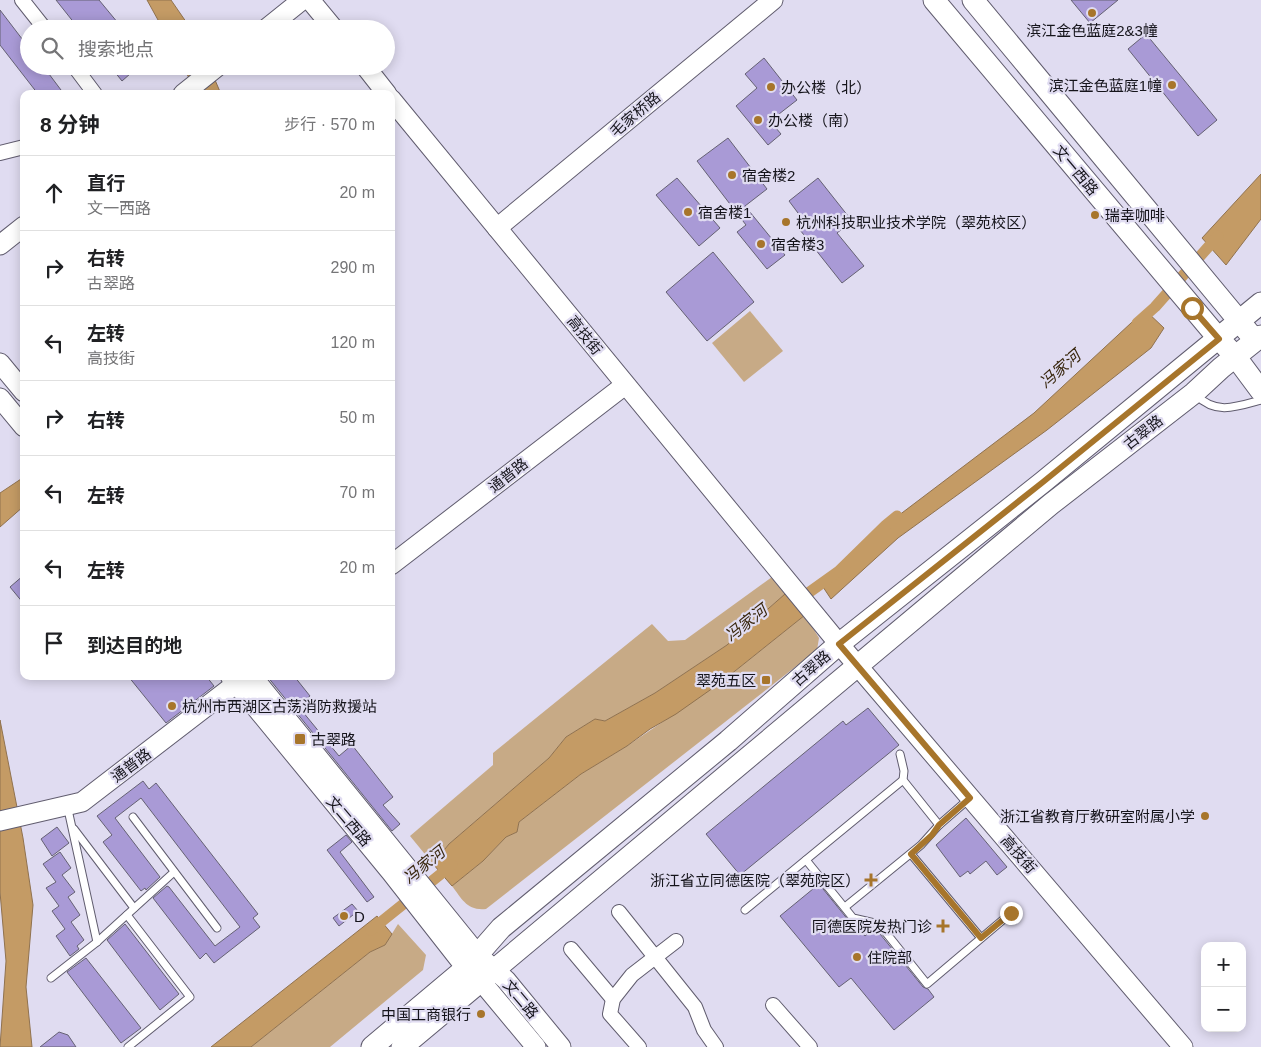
<!DOCTYPE html>
<html lang="zh">
<head>
<meta charset="utf-8">
<style>
	body { margin:0; font-family:Arial,"Noto Sans SC",sans-serif; background:#f6f6f6; color:#202124 }
	.controls { position:absolute; right:15px; bottom:15px; display:grid; overflow:hidden; border-radius:10px; box-shadow:0 2px 12px #0003 }
	.controls button { width:45px; height:45px; display:grid; place-items:center; padding:0; border:0; border-bottom:1px solid #e0e0e0; background:#fff; color:#202124; font:25px sans-serif }
	.stop { position:absolute; width:15px; height:15px; margin:-11px; border:4px solid #a7752b; border-radius:50%; background:#fff }
	.stop.end { background:#a7752b; border-color:#fff; box-shadow:0 1px 5px #0008 }
	.list { margin:0; padding:0; list-style:none }
	h2 { display:flex; justify-content:space-between; align-items:center; height:65px; margin:0; padding:0 20px; font-size:21px }
	h2 small { font-size:16px; font-weight:400; color:#757577 }
	.list li { display:grid; grid-template-columns:32px 1fr auto; gap:15px; align-items:center; box-sizing:border-box; height:75px; padding:0 20px; border-top:1px solid #e0e0e0 }
	.list b { display:block; font-size:19px; white-space:nowrap }
	.list p { margin:0; font-size:16px; white-space:nowrap; color:#757577 }
	.list em { font-size:16px; font-style:normal; color:#757577 }
	.icon { flex:none; width:28px; height:28px; fill:none; stroke:currentColor; stroke-width:2; stroke-linecap:round; stroke-linejoin:round }
	.map { position:relative; flex:none; width:1261px; height:1047px; overflow:hidden }
	.search { position:absolute; background:#fff; box-shadow:0 2px 12px #0003; left:20px; top:20px; width:375px; height:55px; display:flex; align-items:center; gap:12px; box-sizing:border-box; padding:0 18px; border-radius:28px; color:#757577; font-size:19px }
	.panel { position:absolute; background:#fff; box-shadow:0 2px 12px #0003; left:20px; top:90px; width:375px; height:590px; border-radius:10px }
	.map>svg:first-child { display:block }
	.green { fill:#c7aa86 }
	.water { fill:#c49b65; stroke:#90724f }
	.lines { fill:none; stroke-linecap:round; stroke-linejoin:round }
	.canal { stroke:#c49b65; stroke-width:11 }
	.building { fill:#a99ad6; stroke:#656173 }
	.lane-casing { stroke:#605c6e; stroke-width:9 }
	.street-casing { stroke:#605c6e; stroke-width:16 }
	.secondary-casing { stroke:#605c6e; stroke-width:21 }
	.primary-casing { stroke:#605c6e; stroke-width:23 }
	.lane { stroke:#fff; stroke-width:7 }
	.street { stroke:#fff; stroke-width:14 }
	.secondary { stroke:#fff; stroke-width:19 }
	.primary { stroke:#fff; stroke-width:21 }
	.route { stroke:#a7752b; stroke-width:6 }
	.poi-dot { fill:#a7752b; stroke:#e0dcf1; stroke-width:2 }
	.labels { text-anchor:middle; dominant-baseline:central; stroke-width:4.5; stroke-linejoin:round; paint-order:stroke }
	.poi-label { font-size:15px; fill:#15141b; stroke:#e0dcf1; text-anchor:start }
	.street-label { font-size:15px; fill:#15141b; stroke:#e0dcf1 }
	.water-label { font-size:16px; font-style:italic; fill:#38260d; stroke:#e0dcf1 }
</style>
</head>
<body>
<div class="map">
<svg width="1261" height="1047" viewBox="0 0 1261 1047">
	<rect width="100%" height="100%" fill="#e0dcf1"/>
	<g class="green">
		<path d="M 750,311 L 783,351 L 744,382 L 712,343 Z"/>
		<path d="M 772,577 L 785,594 L 727,645 L 655,693 L 605,721 L 595,719 L 566,737 L 549,758 L 449,844 L 433,864 L 410,836 L 493,765 L 493,753 L 652,624 L 668,641 L 685,640 Z"/>
		<path d="M 805,615 L 819,638 L 817,650 L 486,909 C 467,911 462,899 452,886 L 483,861 L 506,837 L 517,832 L 519,822 L 581,774 L 627,746 L 720,683 Z"/>
		<path d="M 398,924 L 426,955 L 423,970 L 330,1047 L 251,1047 L 370,952 L 385,945 Z"/>
	</g>
	<g class="water">
		<path d="M 147,0 L 171,0 L 191,29 L 163,29 Z"/>
		<path d="M 183,66 L 209,66 L 221,94 L 193,94 L 189,78 Z"/>
		<path d="M 1261,174 L 1261,219 L 1226,265 L 1202,238 Z"/>
		<path d="M 1145,310 L 1164,328 L 1151,348 L 1047,430 L 898,538 L 831,599 L 821,584 L 839,571 L 886,525 L 1034,413 Z"/>
		<path d="M 24,477 L 24,506 L 0,527 L 0,493 Z"/>
		<path d="M 785,594 L 805,615 L 720,683 L 676,714 L 650,729 L 627,746 L 581,774 L 519,822 L 517,832 L 506,837 L 483,861 L 452,886 L 433,864 L 449,844 L 549,758 L 566,737 L 595,719 L 605,721 L 655,693 L 727,645 Z"/>
		<path d="M 0,720 L 23,838 L 33,905 L 26,987 L 32,1047 L 0,1047 L 6,961 L 0,892 Z"/>
		<path d="M 377,916 L 392,934 L 385,945 L 370,952 L 251,1047 L 211,1047 Z"/>
	</g>
	<g class="lines">
		<g class="canal">
			<path d="M 1137,323 L 1155,307 L 1218,236"/>
			<path d="M 797,601 L 839,571 L 886,525 L 897,516"/>
			<path d="M 371,930 L 452,865"/>
		</g>
	</g>
	<g class="building">
		<path d="M 56,0 L 99,0 L 123,29 L 79,29 Z"/>
		<path d="M 1071,0 L 1118,0 L 1090,23 Z"/>
		<path d="M 0,10 L 29,48 L 29,66 L 43,66 L 64,94 L 38,94 L 0,45 Z"/>
		<path d="M 1146,34 L 1217,120 L 1198,136 L 1128,49 Z"/>
		<path d="M 764,58 L 797,100 L 770,121 L 781,134 L 768,145 L 736,106 L 757,88 L 745,74 Z"/>
		<path d="M 110,66 L 139,66 L 122,81 Z"/>
		<path d="M 728,138 L 767,189 L 745,206 L 785,255 L 767,269 L 737,232 L 746,225 L 697,161 Z"/>
		<path d="M 677,178 L 720,228 L 699,246 L 656,195 Z"/>
		<path d="M 818,178 L 852,221 L 837,233 L 864,266 L 842,283 L 800,230 L 807,225 L 789,201 Z"/>
		<path d="M 713,252 L 754,302 L 707,341 L 666,292 Z"/>
		<path d="M 24,575 L 24,604 L 10,587 Z"/>
		<path d="M 128,676 L 206,676 L 214,686 L 166,723 Z"/>
		<path d="M 267,676 L 294,676 L 310,696 L 298,706 L 339,756 L 352,745 L 393,797 L 383,805 L 400,824 L 392,831 Z"/>
		<path d="M 868,708 L 899,745 L 740,875 L 706,834 L 843,721 L 846,725 Z"/>
		<path d="M 143,781 L 149,789 L 156,783 L 258,914 L 253,918 L 260,927 L 214,963 L 206,953 L 200,959 L 153,898 L 167,886 L 169,887 L 215,946 L 240,927 L 141,798 L 115,818 L 160,877 L 146,890 L 145,888 L 141,891 L 103,842 L 112,835 L 97,816 Z"/>
		<path d="M 966,818 L 1007,867 L 997,875 L 986,861 L 970,874 L 968,871 L 960,877 L 936,845 Z"/>
		<path d="M 57,827 L 69,843 L 52,856 L 41,839 Z"/>
		<path d="M 346,835 L 352,842 L 340,852 L 374,897 L 367,902 L 327,850 Z"/>
		<path d="M 60,852 L 71,868 L 62,875 L 75,892 L 68,897 L 80,915 L 71,922 L 84,940 L 77,946 L 79,949 L 70,956 L 56,936 L 65,929 L 52,911 L 59,906 L 46,888 L 56,882 L 43,864 Z"/>
		<path d="M 819,884 L 849,921 L 855,924 L 865,936 L 874,928 L 876,929 L 923,987 L 928,989 L 934,997 L 894,1030 L 851,978 L 839,987 L 780,916 Z"/>
		<path d="M 352,904 L 358,911 L 339,926 L 333,918 Z"/>
		<path d="M 125,924 L 179,994 L 160,1010 L 107,940 Z"/>
		<path d="M 86,958 L 141,1028 L 121,1043 L 67,972 Z"/>
		<path d="M 59,1032 L 68,1035 L 76,1047 L 40,1047 Z"/>
	</g>
	<g class="lines">
		<defs>
			<g id="lane">
				<path d="M 1196,395 C 1216,415 1236,407 1261,400"/>
				<path d="M 900,754 L 904,771 L 903,780 L 939,825"/>
				<path d="M 67,805 L 97,942"/>
				<path d="M 133,817 L 217,928"/>
				<path d="M 74,829 L 134,908"/>
				<path d="M 911,854 L 981,938"/>
				<path d="M 806,860 L 853,918 L 879,924 L 927,984 L 1011,913"/>
				<path d="M 845,907 L 921,845 L 939,825 L 970,798"/>
				<path d="M 745,910 L 903,780"/>
				<path d="M 127,915 L 190,997 L 128,1047"/>
				<path d="M 51,978 L 97,942 L 174,872"/>
			</g>
			<g id="street">
				<path d="M 22,0 L 45,29"/>
				<path d="M 74,66 L 95,94"/>
				<path d="M 0,153 L 24,147"/>
				<path d="M 619,912 L 695,1007 L 704,1030 L 716,1047"/>
				<path d="M 571,949 L 613,999"/>
				<path d="M 773,1005 L 810,1047"/>
				<path d="M 639,1047 L 610,1014 L 613,999 L 632,975 L 676,941"/>
			</g>
			<g id="secondary">
				<path d="M 310,0 L 334,29"/>
				<path d="M 266,29 L 302,0"/>
				<path d="M 365,66 L 387,94"/>
				<path d="M 183,94 L 218,66"/>
				<path d="M 391,99 L 839,644 L 1183,1047"/>
				<path d="M 497,228 L 773,0"/>
				<path d="M 0,245 L 24,226"/>
				<path d="M 0,363 L 24,392"/>
				<path d="M 0,398 L 24,427"/>
				<path d="M 391,565 L 625,385"/>
				<path d="M 230,676 L 390,871 L 466,968 L 481,981 L 536,1047"/>
				<path d="M 252,676 L 478,955 L 506,980 L 561,1047"/>
				<path d="M 0,821 L 82,802 L 246,676"/>
			</g>
			<g id="primary">
				<path d="M 934,0 L 1219,339 L 1235,356 L 1261,391"/>
				<path d="M 973,0 L 1249,333"/>
				<path d="M 372,1047 L 466,968 L 501,928 L 728,741 L 839,644 L 1043,482 L 1261,303"/>
				<path d="M 402,1047 L 1051,504 L 1194,393 L 1221,368 L 1261,336"/>
			</g>
		</defs>
		<use href="#lane" class="lane-casing"/>
		<use href="#street" class="street-casing"/>
		<use href="#secondary" class="secondary-casing"/>
		<use href="#primary" class="primary-casing"/>
		<use href="#lane" class="lane"/>
		<use href="#street" class="street"/>
		<use href="#secondary" class="secondary"/>
		<use href="#primary" class="primary"/>
	</g>
	<g class="lines">
		<path class="route" d="M 1011,913 L 981,938 L 911,854 L 932,835 L 939,825 L 970,798 L 839,644 L 1043,482 L 1219,339 L 1192,308"/>
	</g>
	<g class="poi-dot">
		<circle cx="1092" cy="13" r="5"/>
		<circle cx="1172" cy="85" r="5"/>
		<circle cx="771" cy="87" r="5"/>
		<circle cx="758" cy="120" r="5"/>
		<circle cx="732" cy="175" r="5"/>
		<circle cx="688" cy="212" r="5"/>
		<circle cx="1095" cy="215" r="5"/>
		<circle cx="786" cy="222" r="5"/>
		<circle cx="761" cy="244" r="5"/>
		<rect x="761" y="675" width="10" height="10" rx="2.5"/>
		<circle cx="172" cy="706" r="5"/>
		<rect x="294" y="733" width="12" height="12" rx="2.5"/>
		<circle cx="1205" cy="816" r="5"/>
		<path d="M868.5 872.5h5v5h5v5h-5v5h-5v-5h-5v-5h5z"/>
		<circle cx="344" cy="916" r="5"/>
		<path d="M940.5 918.5h5v5h5v5h-5v5h-5v-5h-5v-5h5z"/>
		<circle cx="857" cy="957" r="5"/>
		<circle cx="481" cy="1014" r="5"/>
	</g>
	<g class="labels">
		<g class="poi-label">
			<text x="1092" y="30" text-anchor="middle">滨江金色蓝庭2&amp;3幢</text>
			<text x="1162" y="85" text-anchor="end">滨江金色蓝庭1幢</text>
			<text x="781" y="87">办公楼（北）</text>
			<text x="768" y="120">办公楼（南）</text>
			<text x="742" y="175">宿舍楼2</text>
			<text x="698" y="212">宿舍楼1</text>
			<text x="1105" y="215">瑞幸咖啡</text>
			<text x="796" y="222">杭州科技职业技术学院（翠苑校区）</text>
			<text x="771" y="244">宿舍楼3</text>
			<text x="756" y="680" text-anchor="end">翠苑五区</text>
			<text x="182" y="706">杭州市西湖区古荡消防救援站</text>
			<text x="311" y="739">古翠路</text>
			<text x="1195" y="816" text-anchor="end">浙江省教育厅教研室附属小学</text>
			<text x="860" y="880" text-anchor="end">浙江省立同德医院（翠苑院区）</text>
			<text x="354" y="916">D</text>
			<text x="932" y="926" text-anchor="end">同德医院发热门诊</text>
			<text x="867" y="957">住院部</text>
			<text x="471" y="1014" text-anchor="end">中国工商银行</text>
		</g>
		<g class="street-label">
			<text transform="translate(635 114) rotate(-40)">毛家桥路</text>
			<text transform="translate(1076 170) rotate(50)">文一西路</text>
			<text transform="translate(585 335) rotate(51)">高技街</text>
			<text transform="translate(1143 432) rotate(-38)">古翠路</text>
			<text transform="translate(508 475) rotate(-38)">通普路</text>
			<text transform="translate(811 668) rotate(-41)">古翠路</text>
			<text transform="translate(131 765) rotate(-37)">通普路</text>
			<text transform="translate(349 821) rotate(50)">文二西路</text>
			<text transform="translate(1019 854) rotate(49)">高技街</text>
			<text transform="translate(521 999) rotate(50)">文二路</text>
		</g>
		<g class="water-label">
			<text transform="translate(1060 369) rotate(-41)">冯家河</text>
			<text transform="translate(746 623) rotate(-38)">冯家河</text>
			<text transform="translate(424 865) rotate(-39)">冯家河</text>
		</g>
	</g>
</svg>
<div class="controls">
<button>+</button>
<button>−</button>
</div>
<div class="stop" style="left:1192px;top:308px"></div>
<div class="stop end" style="left:1011px;top:913px"></div>
<div class="search"><svg class="icon" aria-label="search" viewBox="0 0 24 24"><circle cx="10" cy="10" r="6"/><path d="M15 15l6 6"/></svg>搜索地点</div>
<section class="panel">
<h2>8 分钟<small>步行 · 570 m</small></h2>
<ul class="list">
<li><svg class="icon" aria-label="ahead" viewBox="0 0 24 24"><path d="M12 20V5M6 11l6-6 6 6"/></svg><div><b>直行</b><p>文一西路</p></div><em>20 m</em></li>
<li><svg class="icon" aria-label="right" viewBox="0 0 24 24"><path d="M7 20v-9h11M14 6l5 5-5 5"/></svg><div><b>右转</b><p>古翠路</p></div><em>290 m</em></li>
<li><svg class="icon" aria-label="left" viewBox="0 0 24 24"><path d="M17 20v-9H6M10 6l-5 5 5 5"/></svg><div><b>左转</b><p>高技街</p></div><em>120 m</em></li>
<li><svg class="icon" aria-label="right" viewBox="0 0 24 24"><path d="M7 20v-9h11M14 6l5 5-5 5"/></svg><div><b>右转</b></div><em>50 m</em></li>
<li><svg class="icon" aria-label="left" viewBox="0 0 24 24"><path d="M17 20v-9H6M10 6l-5 5 5 5"/></svg><div><b>左转</b></div><em>70 m</em></li>
<li><svg class="icon" aria-label="left" viewBox="0 0 24 24"><path d="M17 20v-9H6M10 6l-5 5 5 5"/></svg><div><b>左转</b></div><em>20 m</em></li>
<li><svg class="icon" aria-label="arrive" viewBox="0 0 24 24"><path d="M6 21V4h12l-3 4 3 4H6"/></svg><div><b>到达目的地</b></div></li>
</ul>
</section>
</div>
</body>
</html>
